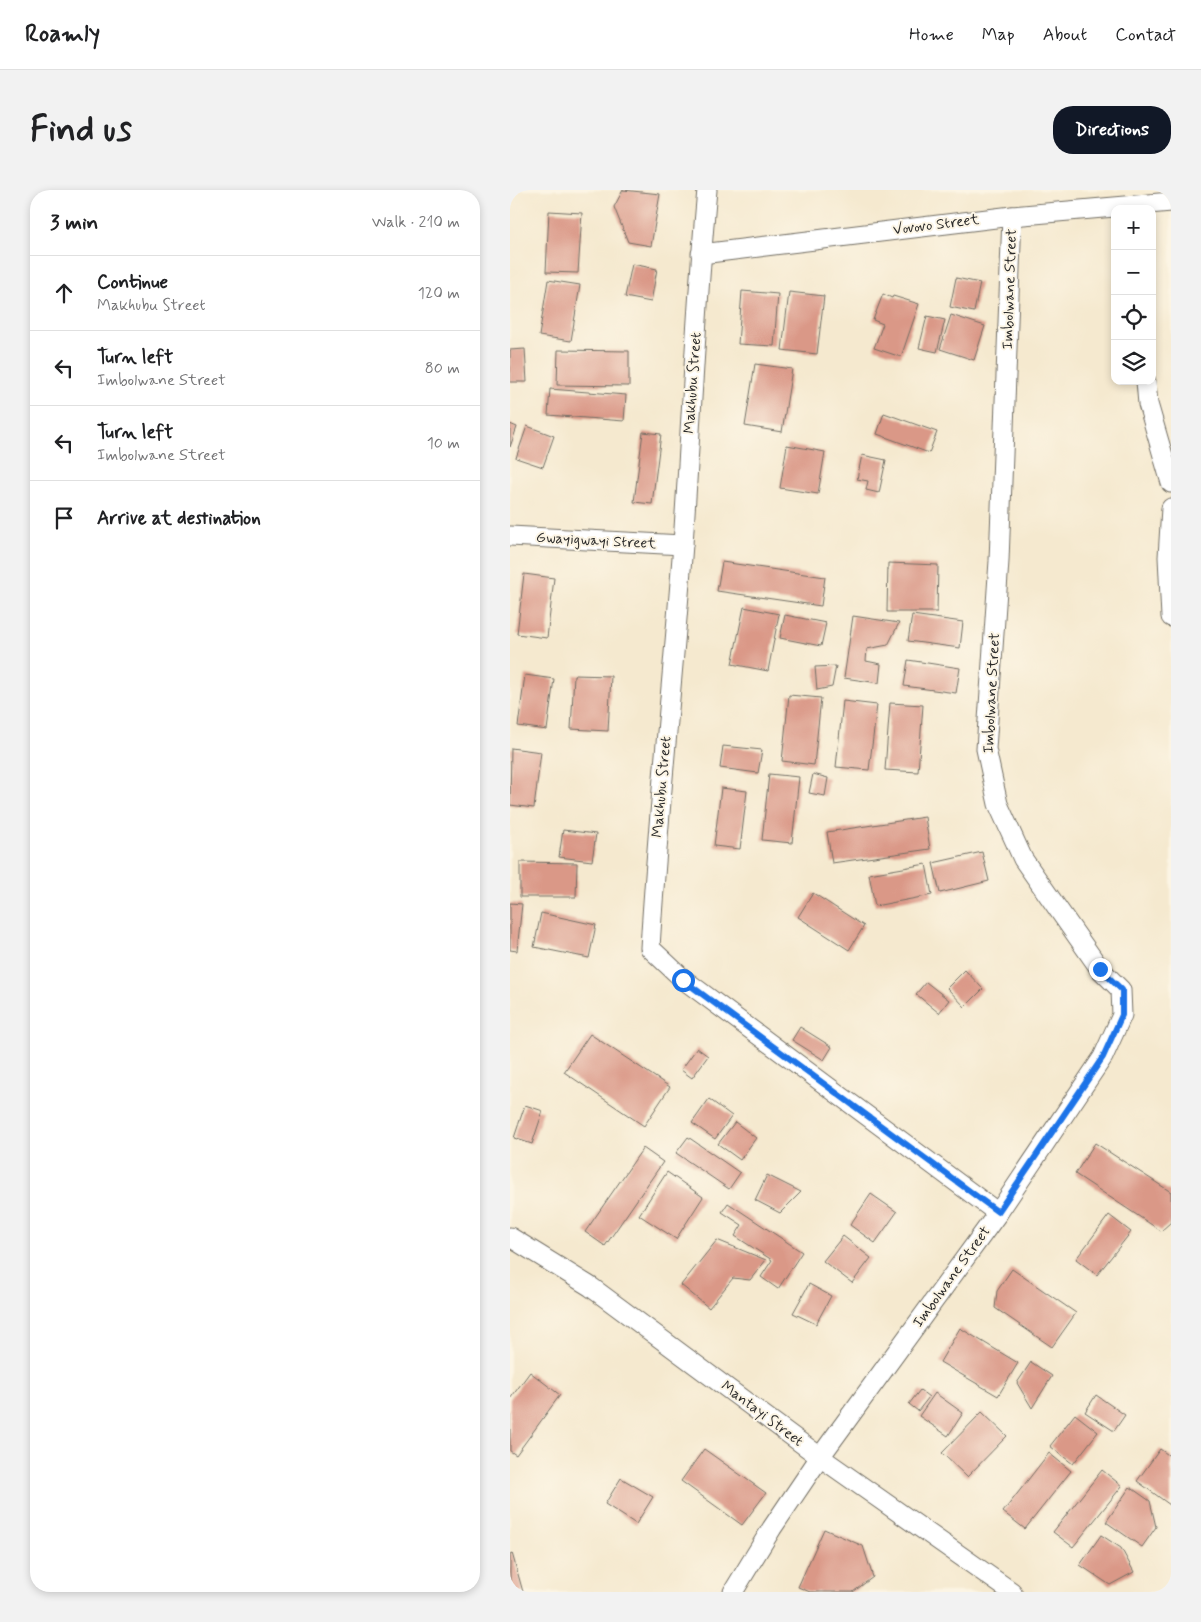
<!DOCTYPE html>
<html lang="en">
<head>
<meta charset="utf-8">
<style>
	body { margin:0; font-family:Mynerve,sans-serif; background:#f2f2f2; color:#202124 }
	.controls { position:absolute; right:15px; top:15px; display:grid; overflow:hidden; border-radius:10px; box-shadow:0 2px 8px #0003 }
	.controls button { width:45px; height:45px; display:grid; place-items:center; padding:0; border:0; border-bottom:1px solid #e0e0e0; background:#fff; color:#202124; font:25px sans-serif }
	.stop { position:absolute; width:15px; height:15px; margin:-11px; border:4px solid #1a73e8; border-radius:50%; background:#fff }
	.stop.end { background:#1a73e8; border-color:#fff; box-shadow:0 1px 5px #0008 }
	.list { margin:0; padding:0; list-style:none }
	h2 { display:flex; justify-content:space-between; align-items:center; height:65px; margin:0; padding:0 20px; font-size:21px }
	h2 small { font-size:16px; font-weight:400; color:#757577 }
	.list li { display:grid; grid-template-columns:32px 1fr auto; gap:15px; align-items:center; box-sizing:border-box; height:75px; padding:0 20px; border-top:1px solid #e0e0e0 }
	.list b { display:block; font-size:19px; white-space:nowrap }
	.list p { margin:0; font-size:16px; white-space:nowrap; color:#757577 }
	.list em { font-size:16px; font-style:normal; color:#757577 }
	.icon { flex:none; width:28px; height:28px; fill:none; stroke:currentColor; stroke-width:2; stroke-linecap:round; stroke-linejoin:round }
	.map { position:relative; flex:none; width:661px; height:1402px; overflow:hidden; border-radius:20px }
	header { display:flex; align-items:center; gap:30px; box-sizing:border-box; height:70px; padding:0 25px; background:#fff; border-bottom:1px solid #e0e0e0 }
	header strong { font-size:24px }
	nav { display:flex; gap:28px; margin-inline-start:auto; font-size:18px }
	.intro { display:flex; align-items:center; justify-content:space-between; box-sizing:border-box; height:120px; padding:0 30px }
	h1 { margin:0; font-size:35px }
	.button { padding:12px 22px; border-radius:20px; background:#111827; color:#fff; font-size:18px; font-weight:700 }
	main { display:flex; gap:30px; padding:0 30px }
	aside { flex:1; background:#fff; border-radius:20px; box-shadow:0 2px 8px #0003 }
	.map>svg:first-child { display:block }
	.building { fill:#da9887 }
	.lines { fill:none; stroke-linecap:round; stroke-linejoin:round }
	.minor-casing { stroke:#726e64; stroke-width:21 }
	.minor { stroke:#fff; stroke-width:19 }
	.route { stroke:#1a73e8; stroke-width:6 }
	.labels { text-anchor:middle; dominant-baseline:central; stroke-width:4; stroke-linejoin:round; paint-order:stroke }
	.street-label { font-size:15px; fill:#2b2b2b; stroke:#fcf5e5 }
</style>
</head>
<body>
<header>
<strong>Roamly</strong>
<nav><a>Home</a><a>Map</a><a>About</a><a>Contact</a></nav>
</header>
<div class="intro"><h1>Find us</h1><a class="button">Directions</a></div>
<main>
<aside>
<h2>3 min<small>Walk · 210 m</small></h2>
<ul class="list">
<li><svg class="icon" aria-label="ahead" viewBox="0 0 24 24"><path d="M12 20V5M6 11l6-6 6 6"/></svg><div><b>Continue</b><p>Makhubu Street</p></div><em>120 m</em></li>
<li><svg class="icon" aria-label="left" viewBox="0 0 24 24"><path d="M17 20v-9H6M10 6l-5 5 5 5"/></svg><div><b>Turn left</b><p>Imbolwane Street</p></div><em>80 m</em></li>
<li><svg class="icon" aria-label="left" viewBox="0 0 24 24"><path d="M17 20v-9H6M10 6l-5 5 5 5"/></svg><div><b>Turn left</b><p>Imbolwane Street</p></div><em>10 m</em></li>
<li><svg class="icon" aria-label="arrive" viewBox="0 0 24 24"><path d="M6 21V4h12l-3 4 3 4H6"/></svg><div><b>Arrive at destination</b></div></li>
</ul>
</aside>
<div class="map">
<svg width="661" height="1402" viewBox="0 0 661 1402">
	<rect width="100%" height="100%" fill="#fcf5e5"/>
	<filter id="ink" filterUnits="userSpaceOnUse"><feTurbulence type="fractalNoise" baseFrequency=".02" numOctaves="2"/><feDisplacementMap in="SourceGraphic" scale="10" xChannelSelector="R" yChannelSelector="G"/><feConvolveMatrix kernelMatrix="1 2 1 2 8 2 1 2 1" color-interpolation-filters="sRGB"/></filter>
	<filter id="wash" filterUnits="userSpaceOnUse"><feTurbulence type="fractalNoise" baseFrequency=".0096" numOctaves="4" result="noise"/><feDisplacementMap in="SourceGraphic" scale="20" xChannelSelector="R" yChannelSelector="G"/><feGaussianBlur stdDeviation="1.12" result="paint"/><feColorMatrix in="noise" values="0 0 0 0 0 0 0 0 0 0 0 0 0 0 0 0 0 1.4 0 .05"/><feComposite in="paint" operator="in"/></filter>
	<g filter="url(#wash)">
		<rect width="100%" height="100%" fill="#f5e9cf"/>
		<g id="blocks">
			<g class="building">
				<path d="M 113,0 L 150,4 L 141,56 L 118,52 L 104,17 Z"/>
				<path d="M 39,21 L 72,23 L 68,83 L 36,82 Z"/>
				<path d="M 122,74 L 147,79 L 141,112 L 115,107 Z"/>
				<path d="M 446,88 L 470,93 L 464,122 L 440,117 Z"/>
				<path d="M 38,90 L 70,95 L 61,151 L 29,146 Z"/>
				<path d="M 232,101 L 268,104 L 264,156 L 228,154 Z"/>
				<path d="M 279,102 L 314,106 L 307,164 L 272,160 Z"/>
				<path d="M 373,104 L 382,108 L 383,106 L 409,114 L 391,167 L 364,158 L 373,134 L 363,130 Z"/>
				<path d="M 441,125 L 475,136 L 464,170 L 430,159 Z"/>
				<path d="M 417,126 L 435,130 L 427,162 L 409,158 Z"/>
				<path d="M 15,159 L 17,192 L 0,192 L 0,160 Z"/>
				<path d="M 48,160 L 119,161 L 119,196 L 47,195 Z"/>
				<path d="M 245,174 L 282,179 L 272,242 L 235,236 Z"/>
				<path d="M 40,199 L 116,205 L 114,231 L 38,225 Z"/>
				<path d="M 374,223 L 427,242 L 419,263 L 367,244 Z"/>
				<path d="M 0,234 L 7,237 L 0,257 Z"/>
				<path d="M 17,236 L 44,246 L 33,277 L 6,268 Z"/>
				<path d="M 133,242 L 151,244 L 142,314 L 124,312 Z"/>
				<path d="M 277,255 L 315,262 L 308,304 L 270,298 Z"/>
				<path d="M 352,265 L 376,270 L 369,303 L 356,300 L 358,291 L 347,289 Z"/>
				<path d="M 212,372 L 315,387 L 311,416 L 207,401 Z"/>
				<path d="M 378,373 L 428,375 L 427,422 L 377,422 Z"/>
				<path d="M 14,384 L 44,388 L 37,448 L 7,444 Z"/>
				<path d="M 234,417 L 269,424 L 258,481 L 222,474 Z"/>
				<path d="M 275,425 L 316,433 L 311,456 L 270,448 Z"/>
				<path d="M 402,425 L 453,432 L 450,458 L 398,451 Z"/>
				<path d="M 343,426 L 389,433 L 378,455 L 357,459 L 356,471 L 371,474 L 369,493 L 334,488 Z"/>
				<path d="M 398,470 L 450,478 L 446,503 L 394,496 Z"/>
				<path d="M 326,476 L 322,497 L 307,500 L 305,477 Z"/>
				<path d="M 15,485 L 44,489 L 37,540 L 8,536 Z"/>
				<path d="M 64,485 L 101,486 L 98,541 L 61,539 Z"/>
				<path d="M 279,505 L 311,508 L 304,575 L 272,571 Z"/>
				<path d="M 333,511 L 367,515 L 359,580 L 326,577 Z"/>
				<path d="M 380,513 L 413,515 L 408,582 L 375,580 Z"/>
				<path d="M 213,556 L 252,560 L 248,583 L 210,578 Z"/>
				<path d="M 1,558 L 31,562 L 24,618 L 0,615 Z"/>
				<path d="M 259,584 L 289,587 L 282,653 L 252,650 Z"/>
				<path d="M 303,584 L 318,588 L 315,606 L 299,603 Z"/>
				<path d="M 211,598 L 237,601 L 230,659 L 204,656 Z"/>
				<path d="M 415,627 L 420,659 L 322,673 L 317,642 Z"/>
				<path d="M 53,640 L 86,644 L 82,671 L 49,667 Z"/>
				<path d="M 472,662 L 479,691 L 430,703 L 423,673 Z"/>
				<path d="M 10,672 L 67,673 L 66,707 L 10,707 Z"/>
				<path d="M 416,674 L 422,705 L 365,716 L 359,684 Z"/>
				<path d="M 303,703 L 354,736 L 339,760 L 288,727 Z"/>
				<path d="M 0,713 L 12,714 L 7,761 L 0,760 Z"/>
				<path d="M 31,723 L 86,735 L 79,768 L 24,757 Z"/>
				<path d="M 455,780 L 473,799 L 455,817 L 437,798 Z"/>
				<path d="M 416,792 L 439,810 L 429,823 L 406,804 Z"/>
				<path d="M 290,837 L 322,857 L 314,870 L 282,850 Z"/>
				<path d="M 80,844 L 160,897 L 134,936 L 54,882 Z"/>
				<path d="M 187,858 L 198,866 L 182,888 L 171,880 Z"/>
				<path d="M 199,909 L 222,926 L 205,949 L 182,933 Z"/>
				<path d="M 15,915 L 33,921 L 22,954 L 4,948 Z"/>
				<path d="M 225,932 L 246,948 L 230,970 L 208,954 Z"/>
				<path d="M 178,947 L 230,983 L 219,999 L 166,963 Z"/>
				<path d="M 585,953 L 661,1002 L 661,1032 L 651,1041 L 565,984 Z"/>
				<path d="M 133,958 L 153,972 L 95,1056 L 75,1042 Z"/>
				<path d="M 157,982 L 193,1007 L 166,1049 L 129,1025 Z"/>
				<path d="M 257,985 L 291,1002 L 270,1023 L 245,1010 Z"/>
				<path d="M 361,1004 L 387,1022 L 365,1053 L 340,1035 Z"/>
				<path d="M 218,1013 L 292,1062 L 268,1099 L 251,1087 L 262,1070 L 225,1046 L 232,1035 L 212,1022 Z"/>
				<path d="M 599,1025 L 621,1042 L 587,1085 L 566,1069 Z"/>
				<path d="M 333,1046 L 361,1068 L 342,1093 L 313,1071 Z"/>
				<path d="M 207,1050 L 256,1070 L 240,1090 L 223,1088 L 199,1118 L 171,1095 Z"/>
				<path d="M 502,1079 L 566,1123 L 542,1157 L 485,1118 L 487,1101 Z"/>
				<path d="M 299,1094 L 321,1106 L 306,1134 L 283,1123 Z"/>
				<path d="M 450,1138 L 508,1173 L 488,1206 L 430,1172 Z"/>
				<path d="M 521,1172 L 542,1186 L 522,1218 L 507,1193 Z"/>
				<path d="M 20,1182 L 50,1205 L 6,1265 L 0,1261 L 0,1209 Z"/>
				<path d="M 410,1200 L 419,1207 L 408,1221 L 399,1214 Z"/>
				<path d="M 425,1203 L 453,1223 L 438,1246 L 409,1226 Z"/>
				<path d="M 586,1205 L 615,1225 L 604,1241 L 575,1222 Z"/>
				<path d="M 472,1222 L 497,1246 L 457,1287 L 432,1263 Z"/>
				<path d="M 565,1224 L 588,1242 L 563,1274 L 540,1256 Z"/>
				<path d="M 194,1259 L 256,1303 L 232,1335 L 171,1291 Z"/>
				<path d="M 650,1259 L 661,1267 L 661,1313 L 660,1315 L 627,1291 Z"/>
				<path d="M 539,1263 L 561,1281 L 515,1339 L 493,1322 Z"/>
				<path d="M 592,1280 L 612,1296 L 563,1357 L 543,1342 Z"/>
				<path d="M 111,1288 L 143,1307 L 126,1334 L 95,1314 Z"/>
				<path d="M 620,1297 L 640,1311 L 646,1337 L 632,1357 L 596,1332 Z"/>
				<path d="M 314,1339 L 353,1356 L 363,1387 L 343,1402 L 300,1402 L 288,1397 Z"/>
				<path d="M 591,1345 L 611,1358 L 624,1382 L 600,1395 L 570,1375 Z"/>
				<path d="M 2,1363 L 13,1402 L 0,1402 L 0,1364 Z"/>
			</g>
		</g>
	</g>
	<g filter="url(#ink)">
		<use href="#blocks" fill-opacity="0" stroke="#726e64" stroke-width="1"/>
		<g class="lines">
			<defs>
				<g id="minor">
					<path d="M 197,0 C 186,118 181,236 173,354 C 163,489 148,623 140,758 L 173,789 L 488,1023"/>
					<path d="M 191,64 L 502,26 L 661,12"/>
					<path d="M 636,191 L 638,214 L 661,293"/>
					<path d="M 661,318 L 658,367 L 661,427"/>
					<path d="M 0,346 L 173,355"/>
					<path d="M 0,1047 L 81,1097 L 310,1267 L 502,1402"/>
					<path d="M 223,1402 L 262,1338 L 310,1267 L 488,1023 L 593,867 L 612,825 L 611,800 L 590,779 L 513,669 L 488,614 L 476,559 L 489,371 L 502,26"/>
				</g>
			</defs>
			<use href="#minor" class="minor-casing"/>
			<use href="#minor" class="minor"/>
		</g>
	</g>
	<g class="lines" filter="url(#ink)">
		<path class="route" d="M 173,790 L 488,1022 L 593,867 L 612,825 L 612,800 L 590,779"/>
	</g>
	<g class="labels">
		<g class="street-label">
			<text transform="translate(426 35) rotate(-7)">Vovovo Street</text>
			<text transform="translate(500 99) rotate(-88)">Imbolwane Street</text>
			<text transform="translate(183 193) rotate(-86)">Makhubu Street</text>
			<text transform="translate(86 351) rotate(3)">Gwayigwayi Street</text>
			<text transform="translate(482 503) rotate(-87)">Imbolwane Street</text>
			<text transform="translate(152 597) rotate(-85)">Makhubu Street</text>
			<text transform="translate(442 1087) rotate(-54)">Imbolwane Street</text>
			<text transform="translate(252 1224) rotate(37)">Mantayi Street</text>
		</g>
	</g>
</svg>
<div class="controls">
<button>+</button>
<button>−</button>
<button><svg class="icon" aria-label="locate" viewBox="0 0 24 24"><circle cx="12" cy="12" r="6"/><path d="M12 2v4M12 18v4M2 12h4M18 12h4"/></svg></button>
<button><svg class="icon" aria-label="layers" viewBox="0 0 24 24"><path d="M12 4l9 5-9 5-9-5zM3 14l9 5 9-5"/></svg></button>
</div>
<div class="stop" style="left:173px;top:790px"></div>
<div class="stop end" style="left:590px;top:779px"></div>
</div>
</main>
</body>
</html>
